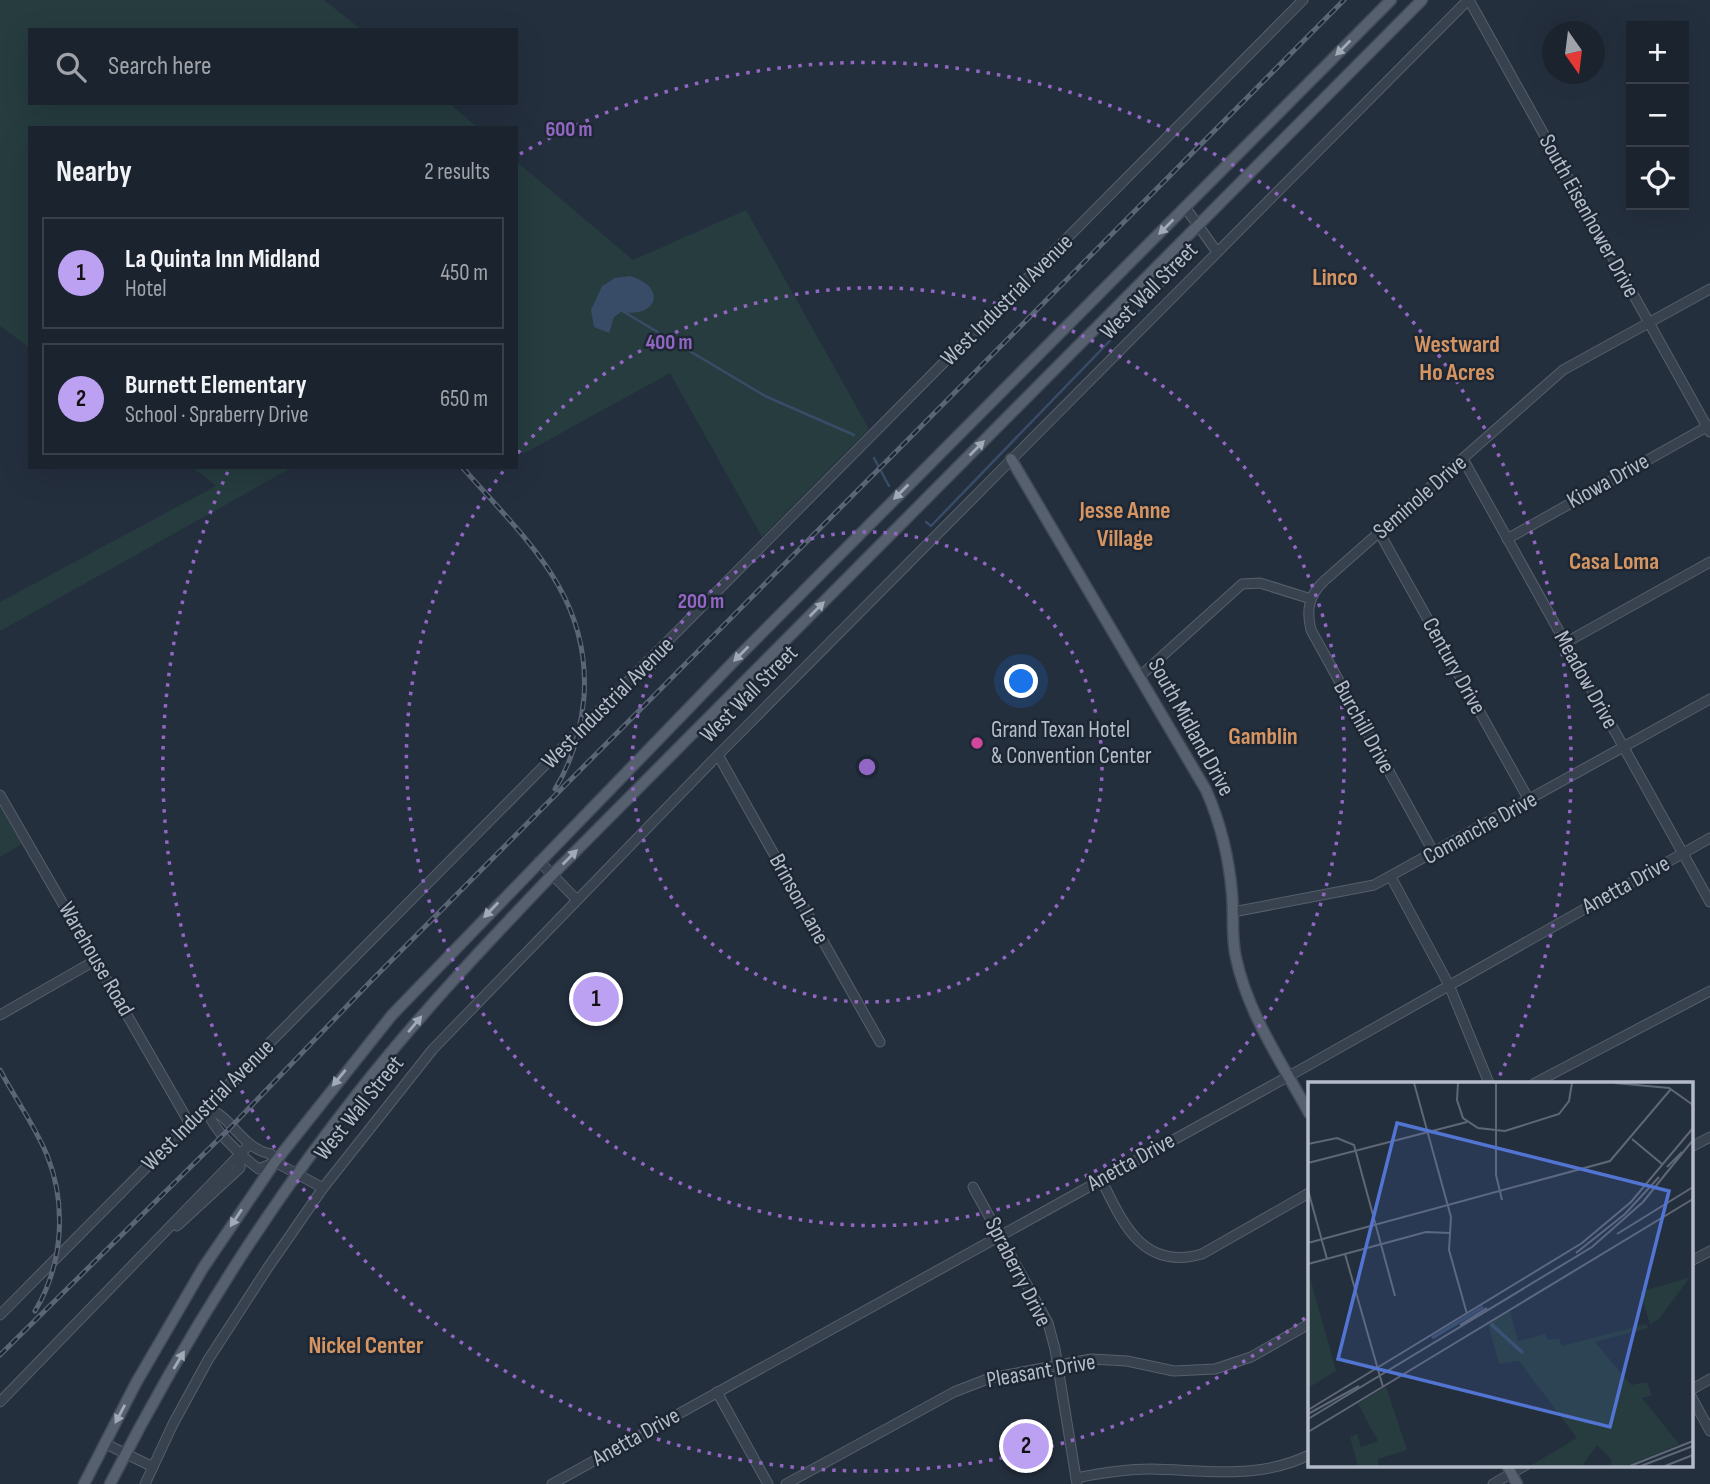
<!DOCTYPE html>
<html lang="en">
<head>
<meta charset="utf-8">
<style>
	body { margin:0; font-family:"Sofia Sans Condensed",sans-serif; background:#242b36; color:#f1f3f6 }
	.controls { position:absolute; right:21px; top:21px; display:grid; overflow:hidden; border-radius:0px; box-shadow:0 7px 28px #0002 }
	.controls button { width:63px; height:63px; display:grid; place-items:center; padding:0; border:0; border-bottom:2px solid #39404a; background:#1b232e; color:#f1f3f6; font:35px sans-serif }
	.compass { position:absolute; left:1542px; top:21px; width:63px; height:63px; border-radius:50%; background:#1b232e; box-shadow:0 7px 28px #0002; rotate:166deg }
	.you { position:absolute; left:1022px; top:682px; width:24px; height:24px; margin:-18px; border:5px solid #fff; border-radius:50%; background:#1a73e8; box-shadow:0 0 0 10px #1a73e833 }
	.badge { display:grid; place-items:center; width:46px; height:46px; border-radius:50%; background:#bca0f2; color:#111; font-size:23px; font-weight:700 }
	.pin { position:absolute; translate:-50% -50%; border:4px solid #fff; box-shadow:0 2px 7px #0006 }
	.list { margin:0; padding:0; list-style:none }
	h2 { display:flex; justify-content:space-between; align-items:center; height:91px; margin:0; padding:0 28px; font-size:30px }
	h2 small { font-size:23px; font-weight:400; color:#a0a4aa }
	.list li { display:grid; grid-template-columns:46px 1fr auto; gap:21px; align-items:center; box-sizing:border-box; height:112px; margin:0 14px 14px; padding:0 14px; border:2px solid #39404a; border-radius:0px }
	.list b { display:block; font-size:26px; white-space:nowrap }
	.list p { margin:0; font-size:23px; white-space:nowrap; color:#a0a4aa }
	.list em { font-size:23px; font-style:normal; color:#a0a4aa }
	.icon { flex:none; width:38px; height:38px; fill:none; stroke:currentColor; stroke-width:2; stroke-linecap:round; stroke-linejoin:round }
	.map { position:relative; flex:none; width:1710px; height:1484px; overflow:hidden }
	.search { position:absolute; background:#1b232e; box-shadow:0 7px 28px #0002; left:28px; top:28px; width:490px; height:77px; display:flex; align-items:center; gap:18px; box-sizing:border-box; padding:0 24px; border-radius:0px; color:#a0a4aa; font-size:26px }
	.panel { position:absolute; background:#1b232e; box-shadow:0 7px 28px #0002; left:28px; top:126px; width:490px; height:343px; border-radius:0px }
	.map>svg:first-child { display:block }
	.green { fill:#263c3f }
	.water { fill:#394c67 }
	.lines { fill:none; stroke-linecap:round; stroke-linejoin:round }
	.stream { stroke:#394c67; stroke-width:2.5 }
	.minor-casing { stroke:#565f6c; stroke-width:11 }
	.major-casing { stroke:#414a57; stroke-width:13 }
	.minor { stroke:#38414e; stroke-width:9 }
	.major { stroke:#56606e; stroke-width:10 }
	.rail-casing { stroke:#5a6575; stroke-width:5 }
	.rail { stroke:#1d2633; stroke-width:2.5; stroke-dasharray:8; stroke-linecap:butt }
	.oneway { fill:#a1aab7 }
	.ring { fill:none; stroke:#9266c3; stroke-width:3.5; stroke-dasharray:3.5 7 }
	.hotel-dot { fill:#d1479c; stroke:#1d2633; stroke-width:2.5 }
	.labels { text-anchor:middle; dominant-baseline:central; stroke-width:5; stroke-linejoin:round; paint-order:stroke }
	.street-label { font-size:23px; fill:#b4bcc9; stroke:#1d2633 }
	.poi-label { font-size:23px; fill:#b4bcc9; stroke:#1d2633; text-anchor:start }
	.neighbourhood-label { font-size:24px; font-weight:bold; fill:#d59563; stroke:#1d2633 }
	.inset-river { fill:none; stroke:#394c67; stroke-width:3.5 }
	.inset-road { fill:none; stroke:#5e6776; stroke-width:2 }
	.view { fill:#5274d3; fill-opacity:0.15; stroke:#5274d3; stroke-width:3.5 }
	.inset-edge { fill:none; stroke:#b4bcc9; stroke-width:3.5 }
	.centre { fill:#9266c3; stroke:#1d2633; stroke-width:3.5 }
	.ring-label { font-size:21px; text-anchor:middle; font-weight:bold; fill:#9266c3; stroke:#1d2633; stroke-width:5; stroke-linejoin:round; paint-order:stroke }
</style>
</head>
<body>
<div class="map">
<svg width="1710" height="1484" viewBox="0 0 1710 1484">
	<rect width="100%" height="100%" fill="#242f3e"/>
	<g class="green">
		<path d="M 0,0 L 324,0 L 362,30 L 30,30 L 30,103 L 449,103 L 478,128 L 30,128 L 30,348 L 0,326 Z"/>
		<path d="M 516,161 L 633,260 L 746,210 L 869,429 L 762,537 L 670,373 L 523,454 L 516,447 Z"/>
		<path d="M 192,467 L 293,467 L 0,631 L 0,602 L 216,486 Z"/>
		<path d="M 0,807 L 22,844 L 0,857 Z"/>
	</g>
	<path class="water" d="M 630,276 C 666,286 660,318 621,312 L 614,317 L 609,333 L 594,327 L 591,310 L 602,286 L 615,278 Z"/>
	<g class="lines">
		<g class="stream">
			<path d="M 624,312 L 765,396 L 854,435"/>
			<path d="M 874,458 L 889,486"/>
			<path d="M 926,522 L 931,526 L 1185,263"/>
		</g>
		<defs>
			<g id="minor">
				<path d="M 1469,0 L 1710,432"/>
				<path d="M 1185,207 L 1217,252"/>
				<path d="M 1463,459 L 1710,902"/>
				<path d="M 1379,532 L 1529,800"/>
				<path d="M 1507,539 L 1710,425"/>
				<path d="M 1565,643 L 1710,562"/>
				<path d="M 1139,677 L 1242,584 L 1260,583 L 1311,599"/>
				<path d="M 718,755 L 880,1042"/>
				<path d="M 0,795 L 190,1124"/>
				<path d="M 1434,853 L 1311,630 C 1306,610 1309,595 1324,581 L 1563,370 L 1710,289"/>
				<path d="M 539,861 L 576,899"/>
				<path d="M 1391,877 L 1449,985 L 1489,1083"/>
				<path d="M 1233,912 L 1374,885 L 1710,699"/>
				<path d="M 0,1015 L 96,960"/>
				<path d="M 1535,1083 L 1710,991"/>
				<path d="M 207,1108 C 232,1116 242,1149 271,1154 L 275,1162 L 323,1188"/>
				<path d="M 207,1108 C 210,1128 242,1157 259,1169 L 275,1162"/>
				<path d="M 1691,1147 L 1710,1137"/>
				<path d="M 1101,1179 C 1123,1224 1143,1271 1202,1254 L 1309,1193"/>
				<path d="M 973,1187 L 1048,1323 L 1055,1349 L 1077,1484"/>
				<path d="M 177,1226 L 240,1168 L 240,1155"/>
				<path d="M 1691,1261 L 1710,1251"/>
				<path d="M 0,1315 L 1303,0"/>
				<path d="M 1691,1390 L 1710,1379"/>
				<path d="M 717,1392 L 768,1484"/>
				<path d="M 1691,1396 L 1710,1431"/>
				<path d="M 0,1402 L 250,1144"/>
				<path d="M 104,1443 L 153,1467"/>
				<path d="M 1076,1478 C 1101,1473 1125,1469 1151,1469 C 1206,1470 1258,1480 1309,1455"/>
				<path d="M 145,1484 L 173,1424 L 208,1360 L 267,1269 L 323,1188 L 433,1049 L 718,755 L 1468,0"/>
				<path d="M 552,1484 L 1307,1066 L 1710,838"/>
				<path d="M 786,1484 L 954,1392 L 990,1378 L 1091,1359 L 1127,1361 L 1174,1371 L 1215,1369 L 1251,1357 L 1309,1324"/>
				<path d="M 1493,1484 L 1526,1465"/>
			</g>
			<g id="major">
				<path d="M 1011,459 L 1206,790 C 1221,824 1229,857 1232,894 C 1234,915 1231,937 1236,958 C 1248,1014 1282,1063 1309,1113"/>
				<path d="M 1507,1465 L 1517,1484"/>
				<path d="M 84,1484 L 136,1383 L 203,1268 L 275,1162 L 392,1015 L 741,654 L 1391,0"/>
				<path d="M 110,1484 C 181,1345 267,1207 364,1085 C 423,1011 487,943 552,875 L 1422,0"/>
			</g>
		</defs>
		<use href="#minor" class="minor-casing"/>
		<use href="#major" class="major-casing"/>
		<use href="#minor" class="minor"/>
		<use href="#major" class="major"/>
		<defs>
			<g id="rail">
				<path d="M 463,468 C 525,539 591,595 584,697 C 581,729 572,762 555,789"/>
				<path d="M 0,1070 C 15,1098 35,1126 47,1155 C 67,1205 63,1265 35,1311"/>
				<path d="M 0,1355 L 230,1128 L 372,980 L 1344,0"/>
			</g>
		</defs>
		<use href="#rail" class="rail-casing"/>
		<use href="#rail" class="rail"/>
	</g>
	<defs><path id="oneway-solid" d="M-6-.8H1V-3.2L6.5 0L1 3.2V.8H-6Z" transform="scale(1.75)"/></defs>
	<g class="oneway">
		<use href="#oneway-solid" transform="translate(1343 48) rotate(135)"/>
		<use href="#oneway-solid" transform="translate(1166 227) rotate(135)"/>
		<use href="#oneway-solid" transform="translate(977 448) rotate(-45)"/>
		<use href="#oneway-solid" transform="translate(901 492) rotate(135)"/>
		<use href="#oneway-solid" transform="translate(817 609) rotate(-45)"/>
		<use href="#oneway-solid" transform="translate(741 654) rotate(135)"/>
		<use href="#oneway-solid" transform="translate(570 857) rotate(-45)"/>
		<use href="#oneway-solid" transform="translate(491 910) rotate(134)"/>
		<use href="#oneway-solid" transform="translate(415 1024) rotate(-50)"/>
		<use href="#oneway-solid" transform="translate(339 1078) rotate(129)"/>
		<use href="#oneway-solid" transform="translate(236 1218) rotate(124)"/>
		<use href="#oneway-solid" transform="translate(179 1360) rotate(-59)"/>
		<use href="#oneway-solid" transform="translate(120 1414) rotate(118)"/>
	</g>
	<g class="ring">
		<circle cx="867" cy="767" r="235"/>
		<path d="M518 453A469 469 0 1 1 505 469"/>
		<path d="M1305 1318A704 704 0 0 1 229 469M520 154A704 704 0 0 1 1497 1081"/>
	</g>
	<circle class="hotel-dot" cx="977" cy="743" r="7"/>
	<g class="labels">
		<g class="street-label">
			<text transform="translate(1589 216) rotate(61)">South Eisenhower Drive</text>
			<text transform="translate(1149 291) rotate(-45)">West Wall Street</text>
			<text transform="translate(1007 300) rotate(-45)">West Industrial Avenue</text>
			<text transform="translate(1608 481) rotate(-29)">Kiowa Drive</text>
			<text transform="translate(1420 497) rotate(-41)">Seminole Drive</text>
			<text transform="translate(1454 666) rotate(61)">Century Drive</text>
			<text transform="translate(1586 680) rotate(61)">Meadow Drive</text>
			<text transform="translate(749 694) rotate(-45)">West Wall Street</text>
			<text transform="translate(608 703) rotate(-45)">West Industrial Avenue</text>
			<text transform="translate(1191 727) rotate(61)">South Midland Drive</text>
			<text transform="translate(1364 727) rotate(61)">Burchill Drive</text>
			<text transform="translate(1480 828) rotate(-29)">Comanche Drive</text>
			<text transform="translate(1626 885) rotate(-29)">Anetta Drive</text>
			<text transform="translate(799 899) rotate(61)">Brinson Lane</text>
			<text transform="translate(96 959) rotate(60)">Warehouse Road</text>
			<text transform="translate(208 1105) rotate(-45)">West Industrial Avenue</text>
			<text transform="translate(359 1108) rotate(-51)">West Wall Street</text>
			<text transform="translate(1131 1162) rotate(-29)">Anetta Drive</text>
			<text transform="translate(1018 1272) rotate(63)">Spraberry Drive</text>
			<text transform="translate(1041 1371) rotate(-10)">Pleasant Drive</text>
			<text transform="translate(636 1437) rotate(-29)">Anetta Drive</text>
		</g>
		<g class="poi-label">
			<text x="991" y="730">Grand Texan Hotel<tspan x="991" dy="26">&amp; Convention Center</tspan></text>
		</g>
		<g class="neighbourhood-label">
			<text x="1335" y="277">Linco</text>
			<text x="1457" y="344">Westward<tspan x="1457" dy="28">Ho Acres</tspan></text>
			<text x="1125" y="510">Jesse Anne<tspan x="1125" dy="28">Village</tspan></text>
			<text x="1614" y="561">Casa Loma</text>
			<text x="1263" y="736">Gamblin</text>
			<text x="366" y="1345">Nickel Center</text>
		</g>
	</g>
	<g transform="translate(1308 1082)">
		<rect width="385" height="385" fill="#242f3e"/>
		<path d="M 0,188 L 28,289 L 0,306 ZM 385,191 L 351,237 L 342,242 L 332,210 L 380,196 ZM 202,229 L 210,259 L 237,252 L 240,258 L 251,256 L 254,264 L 338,242 L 340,246 L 287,260 L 323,303 L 339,300 L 344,313 L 334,316 L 371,362 L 319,384 L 302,384 L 304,378 L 289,363 L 274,384 L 222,384 L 269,356 L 211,279 L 191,282 L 180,242 ZM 78,305 L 99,368 L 70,377 L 70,384 L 50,384 L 42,355 L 49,352 L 53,365 L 70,359 L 50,322 Z" fill="#263c3f"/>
		<path class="inset-river" d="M 183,242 L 215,271M 124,256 L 175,225"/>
		<path class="inset-road" d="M 106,1 L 143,135 L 141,168 L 159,232M 150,1 L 149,18 L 155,36 L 170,46 L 197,49 L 251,32 L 261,19 L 264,1M 188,1 L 188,93 L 194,118M 307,1 L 361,6 L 385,23M 324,57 L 354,82M 0,62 L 29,56 L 46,63 L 87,214M 0,81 L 159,40M 359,85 L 374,70M 0,108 L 19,177M 309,152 L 385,105M 0,161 L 302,79 L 363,7M 268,171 L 317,132 L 351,95M 37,172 L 75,305M 0,182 L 118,150 L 142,151M 152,243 L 179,226M 0,328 L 274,161 L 323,120 L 385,46M 0,332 L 51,304M 0,337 L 284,165 L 335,120 L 385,58M 0,350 L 385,117M 322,384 L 385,359M 333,384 L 385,364M 357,384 L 385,373"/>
		<path class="view" d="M 89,41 L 361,109 L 302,345 L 30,277 Z"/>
		<rect width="385" height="385" class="inset-edge"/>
	</g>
	<circle cx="867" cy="767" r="10" class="centre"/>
	<g class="ring-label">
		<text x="569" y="136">600 m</text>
		<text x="669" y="349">400 m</text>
		<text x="701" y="608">200 m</text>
	</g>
</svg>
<div class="controls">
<button>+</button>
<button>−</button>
<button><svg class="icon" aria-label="locate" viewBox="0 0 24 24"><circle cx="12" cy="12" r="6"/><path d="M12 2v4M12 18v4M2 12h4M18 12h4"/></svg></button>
</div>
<svg class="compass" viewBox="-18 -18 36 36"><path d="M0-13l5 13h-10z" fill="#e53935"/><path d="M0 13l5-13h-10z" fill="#a0a4aa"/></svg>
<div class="you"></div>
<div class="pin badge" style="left:596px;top:999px">1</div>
<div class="pin badge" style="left:1026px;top:1446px">2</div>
<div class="search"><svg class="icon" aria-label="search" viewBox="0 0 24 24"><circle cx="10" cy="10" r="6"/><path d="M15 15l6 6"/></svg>Search here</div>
<section class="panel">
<h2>Nearby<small>2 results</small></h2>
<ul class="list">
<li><span class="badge">1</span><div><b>La Quinta Inn Midland</b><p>Hotel</p></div><em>450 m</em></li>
<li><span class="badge">2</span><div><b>Burnett Elementary</b><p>School · Spraberry Drive</p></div><em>650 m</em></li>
</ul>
</section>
</div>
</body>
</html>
